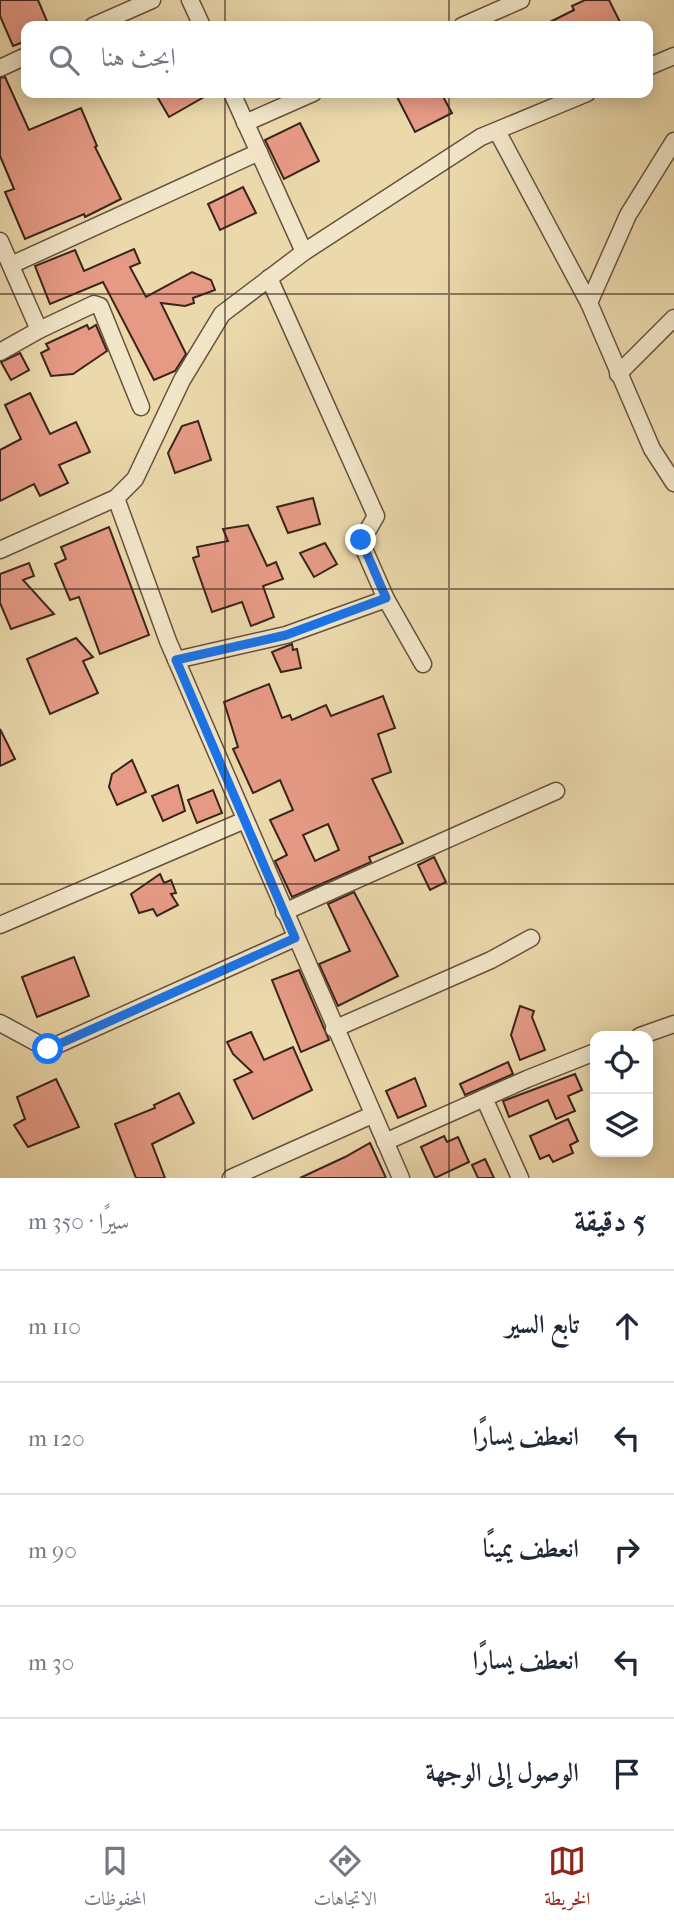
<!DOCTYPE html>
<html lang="ar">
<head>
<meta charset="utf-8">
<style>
	body { margin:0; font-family:"IM FELL French Canon",Amiri,serif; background:#f6f6f7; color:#1f2937; direction:rtl }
	.controls { position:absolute; right:21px; bottom:21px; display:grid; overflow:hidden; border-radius:14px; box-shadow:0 4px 18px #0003 }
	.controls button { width:63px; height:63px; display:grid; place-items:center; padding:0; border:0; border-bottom:2px solid #e0e1e3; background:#fff; color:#1f2937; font:35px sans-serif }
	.stop { position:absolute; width:21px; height:21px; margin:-16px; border:5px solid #1a73e8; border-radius:50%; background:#fff }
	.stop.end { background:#1a73e8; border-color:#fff; box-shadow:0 2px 7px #0008 }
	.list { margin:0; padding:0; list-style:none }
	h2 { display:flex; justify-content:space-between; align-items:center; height:91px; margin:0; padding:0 28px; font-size:30px }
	h2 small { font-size:23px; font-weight:400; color:#747a83 }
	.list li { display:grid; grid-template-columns:46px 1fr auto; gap:21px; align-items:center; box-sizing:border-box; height:112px; padding:0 28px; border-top:2px solid #e0e1e3 }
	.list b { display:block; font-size:26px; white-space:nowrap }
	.list em { font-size:23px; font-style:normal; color:#747a83 }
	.icon { flex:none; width:38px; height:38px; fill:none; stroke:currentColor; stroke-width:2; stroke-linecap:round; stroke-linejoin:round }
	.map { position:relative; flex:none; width:674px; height:1178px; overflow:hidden; direction:ltr }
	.search { position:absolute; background:#fff; box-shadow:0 4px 18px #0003; left:21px; right:21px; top:21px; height:77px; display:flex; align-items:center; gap:18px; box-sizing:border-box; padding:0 24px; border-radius:14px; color:#747a83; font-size:26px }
	.sheet { height:651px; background:#fff }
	nav { display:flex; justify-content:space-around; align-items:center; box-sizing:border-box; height:98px; border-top:2px solid #e0e1e3; background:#fff; font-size:19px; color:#747a83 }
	nav a { display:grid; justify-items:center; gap:4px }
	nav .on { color:#8f2418 }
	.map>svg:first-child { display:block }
	.building { fill:#e69a85; stroke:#3a241b; stroke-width:2; fill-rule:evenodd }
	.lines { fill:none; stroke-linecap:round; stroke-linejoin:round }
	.minor-casing { stroke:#66513f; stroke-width:19 }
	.minor { stroke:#f2e6c9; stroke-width:16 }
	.route { stroke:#1a73e8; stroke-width:9 }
	.grid { fill:none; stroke:#3a241b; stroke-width:2; stroke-opacity:0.55 }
</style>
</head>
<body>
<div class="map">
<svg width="674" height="1178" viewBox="0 0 674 1178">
	<rect width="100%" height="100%" fill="#ebd9ac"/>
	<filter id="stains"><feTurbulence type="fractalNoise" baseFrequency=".00286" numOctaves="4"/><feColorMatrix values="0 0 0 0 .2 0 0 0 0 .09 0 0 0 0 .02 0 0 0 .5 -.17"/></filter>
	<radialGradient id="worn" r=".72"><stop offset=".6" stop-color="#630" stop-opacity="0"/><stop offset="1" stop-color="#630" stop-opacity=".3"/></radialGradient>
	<g class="building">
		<path d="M 0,0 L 38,0 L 49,26 L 26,26 L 26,41 L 13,46 L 0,16 Z"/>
		<path d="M 585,0 L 609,0 L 622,26 L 542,26 L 574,10 L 572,6 Z"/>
		<path d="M 5,77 L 29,130 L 81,108 L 97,146 L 95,147 L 121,199 L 85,217 L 84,214 L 25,239 L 5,192 L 14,189 L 0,156 L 0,78 Z"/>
		<path d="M 155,93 L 211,93 L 169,117 Z"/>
		<path d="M 395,93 L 441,93 L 452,113 L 415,132 Z"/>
		<path d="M 300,123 L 319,161 L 284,179 L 265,140 Z"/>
		<path d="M 243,187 L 256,213 L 220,230 L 208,204 Z"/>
		<path d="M 134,249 L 140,263 L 130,267 L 146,297 L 192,272 L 211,280 L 215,290 L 193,298 L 194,303 L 185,306 L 161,303 L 186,354 L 175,371 L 154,380 L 103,282 L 50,304 L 35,266 L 75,250 L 84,271 Z"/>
		<path d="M 87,325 L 89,329 L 96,325 L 107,351 L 73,374 L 51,376 L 41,353 L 49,349 L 46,344 Z"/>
		<path d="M 20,353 L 29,370 L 11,380 L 1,362 Z"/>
		<path d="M 30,393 L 50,434 L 76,422 L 90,452 L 59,465 L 68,483 L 40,496 L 34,484 L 0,501 L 0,450 L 21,439 L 5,405 Z"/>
		<path d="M 198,421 L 211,460 L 175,473 L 168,453 L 182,426 Z"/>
		<path d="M 313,498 L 320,524 L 288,533 L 277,507 Z"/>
		<path d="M 248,525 L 267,566 L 276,562 L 283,579 L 263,586 L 274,617 L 251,626 L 242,602 L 212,612 L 193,558 L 199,556 L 197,547 L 228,541 L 223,529 Z"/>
		<path d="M 109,527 L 149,635 L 100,654 L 79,597 L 70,600 L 55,564 L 66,559 L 61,547 Z"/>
		<path d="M 325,543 L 337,564 L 314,577 L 300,553 Z"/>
		<path d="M 29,563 L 34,576 L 23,580 L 54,614 L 11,629 L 0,603 L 0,574 Z"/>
		<path d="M 76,638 L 93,657 L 83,661 L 98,693 L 50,714 L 27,659 Z"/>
		<path d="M 292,644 L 293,650 L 297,649 L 301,668 L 281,672 L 272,652 Z"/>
		<path d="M 269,684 L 282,718 L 290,715 L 292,720 L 326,705 L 331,716 L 383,696 L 395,728 L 378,734 L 391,772 L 372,779 L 403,843 L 369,857 L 371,862 L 292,897 L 275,861 L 287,855 L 270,820 L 293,810 L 280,780 L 253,793 L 233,749 L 238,747 L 224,702 ZM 328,824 L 339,850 L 315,861 L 303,835 Z"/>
		<path d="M 0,729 L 15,759 L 0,766 Z"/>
		<path d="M 132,760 L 146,792 L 117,805 L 109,787 L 112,774 Z"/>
		<path d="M 178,785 L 185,811 L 163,821 L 152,796 Z"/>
		<path d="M 213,790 L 222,813 L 197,823 L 188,800 Z"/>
		<path d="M 434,857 L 446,882 L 430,890 L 418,865 Z"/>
		<path d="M 160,874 L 164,883 L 171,880 L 176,893 L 171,894 L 178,905 L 157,916 L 153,909 L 139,913 L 131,894 Z"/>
		<path d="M 354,892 L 398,976 L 338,1006 L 319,964 L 350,951 L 328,904 Z"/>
		<path d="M 74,957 L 89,996 L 37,1017 L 22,977 Z"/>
		<path d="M 299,970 L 329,1040 L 301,1052 L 272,980 Z"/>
		<path d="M 520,1006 L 534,1011 L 532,1017 L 545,1050 L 520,1060 L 511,1035 Z"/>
		<path d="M 251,1032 L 264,1060 L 293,1047 L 312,1090 L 253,1119 L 234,1080 L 252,1072 L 233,1054 L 227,1042 Z"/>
		<path d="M 508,1062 L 513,1074 L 465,1095 L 460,1084 Z"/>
		<path d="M 575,1074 L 582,1090 L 568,1096 L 575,1111 L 556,1119 L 548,1100 L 509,1117 L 503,1101 Z"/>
		<path d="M 415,1078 L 426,1106 L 398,1118 L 386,1091 Z"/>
		<path d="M 56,1079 L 79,1127 L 28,1147 L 14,1125 L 25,1119 L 17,1097 Z"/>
		<path d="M 179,1093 L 194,1123 L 152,1144 L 165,1178 L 136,1178 L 115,1124 L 155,1108 L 154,1105 Z"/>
		<path d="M 568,1119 L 578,1141 L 570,1145 L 573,1153 L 553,1162 L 549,1155 L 540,1159 L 530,1136 Z"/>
		<path d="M 444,1136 L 447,1142 L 458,1137 L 469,1162 L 435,1178 L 421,1147 Z"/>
		<path d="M 370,1143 L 386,1178 L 300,1178 L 345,1157 Z"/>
		<path d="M 485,1159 L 494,1178 L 478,1178 L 472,1165 Z"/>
	</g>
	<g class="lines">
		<defs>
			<g id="minor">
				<path d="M 190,0 L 202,26"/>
				<path d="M 93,26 L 152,0"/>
				<path d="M 462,26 L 521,0"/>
				<path d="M 648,67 L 674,56"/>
				<path d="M 0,68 L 26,56"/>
				<path d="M 232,93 L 304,252"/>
				<path d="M 245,123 L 313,93"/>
				<path d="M 497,131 L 589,303"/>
				<path d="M 674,141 L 628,215 L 589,303 L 652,449 L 674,483"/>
				<path d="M 0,241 L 39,330 L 0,352"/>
				<path d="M 11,265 L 259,152"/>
				<path d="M 269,278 L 376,516 L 361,542 L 386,599 L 423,664"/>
				<path d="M 39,330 L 94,304 L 100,306 L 141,407"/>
				<path d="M 618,374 L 674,318"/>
				<path d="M 116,498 L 168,641 L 401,1178"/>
				<path d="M 0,550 L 116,498 L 135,479 L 182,380 L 222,314 L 304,252 L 481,137 L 587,93"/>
				<path d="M 176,660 L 286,635 L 386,599"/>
				<path d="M 284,912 L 556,791"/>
				<path d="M 0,925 L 245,820"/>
				<path d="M 0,1023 L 48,1049 L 295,938"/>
				<path d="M 334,1029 L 491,960 L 531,938"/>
				<path d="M 640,1036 L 674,1024"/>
				<path d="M 484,1098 L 520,1178"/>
				<path d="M 385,1142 L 527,1079 L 595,1052"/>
				<path d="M 231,1178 L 372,1115"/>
			</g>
		</defs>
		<use href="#minor" class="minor-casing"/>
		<use href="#minor" class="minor"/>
	</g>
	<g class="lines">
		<path class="route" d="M 48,1049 L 295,938 L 176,660 L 286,635 L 386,598 L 361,540"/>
	</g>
	<path class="grid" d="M 225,0 L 225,26M 449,0 L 449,26M 225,93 L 225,1178M 449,93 L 449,1178M 0,294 L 674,294M 0,589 L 674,589M 0,884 L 674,884"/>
	<rect width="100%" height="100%" filter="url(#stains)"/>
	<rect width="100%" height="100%" fill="url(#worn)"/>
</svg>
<div class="controls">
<button><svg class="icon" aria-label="locate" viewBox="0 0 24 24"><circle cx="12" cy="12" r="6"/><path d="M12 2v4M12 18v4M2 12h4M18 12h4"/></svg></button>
<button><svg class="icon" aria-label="layers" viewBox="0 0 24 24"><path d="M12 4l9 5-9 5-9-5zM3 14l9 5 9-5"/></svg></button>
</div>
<div class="stop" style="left:48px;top:1049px"></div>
<div class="stop end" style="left:361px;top:540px"></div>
<div class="search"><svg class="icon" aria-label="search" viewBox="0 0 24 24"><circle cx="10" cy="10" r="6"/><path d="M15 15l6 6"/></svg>ابحث هنا</div>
</div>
<section class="sheet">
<h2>5 دقيقة<small>سيرًا · 350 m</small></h2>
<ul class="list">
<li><svg class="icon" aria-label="ahead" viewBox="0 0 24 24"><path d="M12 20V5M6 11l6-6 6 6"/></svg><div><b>تابع السير</b></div><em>110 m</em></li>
<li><svg class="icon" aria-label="left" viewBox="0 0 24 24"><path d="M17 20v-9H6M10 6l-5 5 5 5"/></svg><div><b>انعطف يسارًا</b></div><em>120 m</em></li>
<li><svg class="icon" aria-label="right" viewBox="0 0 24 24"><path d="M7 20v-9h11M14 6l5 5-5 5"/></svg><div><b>انعطف يمينًا</b></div><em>90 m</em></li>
<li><svg class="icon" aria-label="left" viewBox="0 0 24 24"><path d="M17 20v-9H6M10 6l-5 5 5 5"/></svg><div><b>انعطف يسارًا</b></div><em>30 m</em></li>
<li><svg class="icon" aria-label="arrive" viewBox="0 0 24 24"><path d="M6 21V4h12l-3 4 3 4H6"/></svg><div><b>الوصول إلى الوجهة</b></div></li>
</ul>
</section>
<nav>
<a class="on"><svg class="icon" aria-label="map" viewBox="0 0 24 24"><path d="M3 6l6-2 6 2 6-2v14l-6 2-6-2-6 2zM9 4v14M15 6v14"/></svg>الخريطة</a>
<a><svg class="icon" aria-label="directions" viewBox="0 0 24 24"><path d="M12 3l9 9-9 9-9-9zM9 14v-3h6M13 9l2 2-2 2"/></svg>الاتجاهات</a>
<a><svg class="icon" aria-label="saved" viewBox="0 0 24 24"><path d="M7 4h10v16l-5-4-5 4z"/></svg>المحفوظات</a>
</nav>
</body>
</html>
